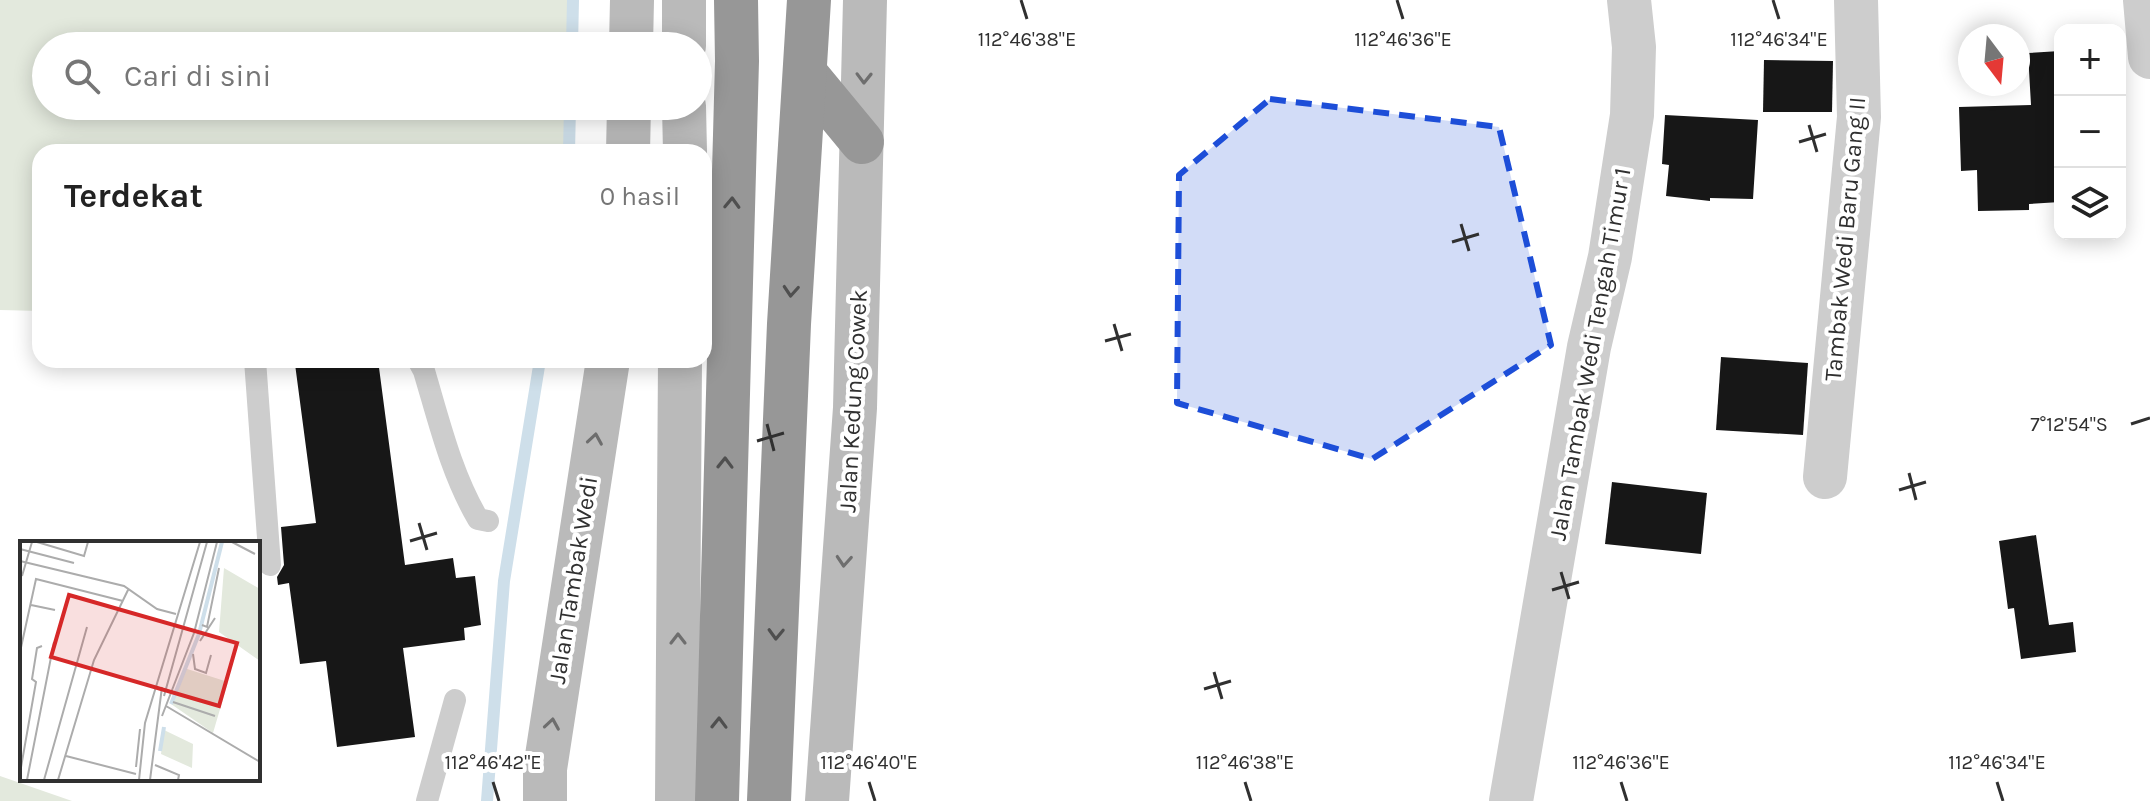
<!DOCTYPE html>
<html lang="id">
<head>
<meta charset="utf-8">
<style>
	body { margin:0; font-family:Karla,sans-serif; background:#f6f6f6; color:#222 }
	.controls { position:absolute; right:24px; top:24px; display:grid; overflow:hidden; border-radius:16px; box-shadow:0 4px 20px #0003 }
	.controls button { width:72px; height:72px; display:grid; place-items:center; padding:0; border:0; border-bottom:2px solid #e0e0e0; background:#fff; color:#222; font:40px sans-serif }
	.compass { position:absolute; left:1958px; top:24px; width:72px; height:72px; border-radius:50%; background:#fff; box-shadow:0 4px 20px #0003; rotate:164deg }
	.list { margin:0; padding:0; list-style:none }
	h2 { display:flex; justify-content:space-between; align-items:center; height:104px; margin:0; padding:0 32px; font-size:34px }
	h2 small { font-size:26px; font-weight:400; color:#767676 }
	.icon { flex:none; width:44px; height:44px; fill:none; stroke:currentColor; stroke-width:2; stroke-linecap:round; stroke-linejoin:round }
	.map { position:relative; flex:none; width:2150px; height:801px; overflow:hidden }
	.search { position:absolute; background:#fff; box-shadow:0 4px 20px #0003; left:32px; top:32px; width:680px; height:88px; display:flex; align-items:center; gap:20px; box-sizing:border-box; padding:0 28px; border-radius:44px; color:#767676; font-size:30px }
	.panel { position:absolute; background:#fff; box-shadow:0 4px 20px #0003; left:32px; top:144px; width:680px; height:224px; border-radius:24px }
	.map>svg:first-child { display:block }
	.green { fill:#e3e9dd }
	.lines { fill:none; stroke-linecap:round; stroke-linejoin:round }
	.stream { stroke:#cedfea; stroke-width:12 }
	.building { fill:#171717 }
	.lane { stroke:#cdcdcd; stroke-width:22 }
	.street { stroke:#cdcdcd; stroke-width:44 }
	.secondary { stroke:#bababa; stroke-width:44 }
	.highway { stroke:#979797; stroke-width:44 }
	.oneway { stroke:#6e6e6e }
	.oneway2 { stroke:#4f4f4f }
	.marked { fill:#1d4ed8; fill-opacity:0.2; stroke:#1d4ed8; stroke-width:6; stroke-dasharray:16 10; stroke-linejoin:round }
	.ticks { fill:none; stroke:#303030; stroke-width:3 }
	.labels { text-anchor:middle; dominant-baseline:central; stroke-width:8; stroke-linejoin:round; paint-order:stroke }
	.street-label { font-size:24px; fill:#303030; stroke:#fff }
	.inset-river { fill:none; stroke:#cedfea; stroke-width:4 }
	.inset-road { fill:none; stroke:#acacac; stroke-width:2 }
	.view { fill:#d62828; fill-opacity:0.15; stroke:#d62828; stroke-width:4 }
	.inset-edge { fill:none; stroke:#303030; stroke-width:4 }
	.ticks-label { font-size:20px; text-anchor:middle; fill:#303030; stroke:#fff; stroke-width:8; stroke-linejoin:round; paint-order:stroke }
</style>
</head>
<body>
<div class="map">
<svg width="2150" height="801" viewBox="0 0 2150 801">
	<rect width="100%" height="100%" fill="#fff"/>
	<g class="green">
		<path d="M 0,0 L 573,0 L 572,46 L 46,46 L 46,106 L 570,106 L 569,152 L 40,152 L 40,311 L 0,310 Z"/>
		<path d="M 0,776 L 72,801 L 0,801 Z"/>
	</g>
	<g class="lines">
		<g class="stream">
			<path d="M 572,46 L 573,0"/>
			<path d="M 569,152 L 570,106"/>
			<path d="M 487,801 L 504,581 L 540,360"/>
		</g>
	</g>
	<g class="building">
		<path d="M 2060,51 L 2060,202 L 2029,204 L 2029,210 L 1978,211 L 1977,170 L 1961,171 L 1959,107 L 2031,105 L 2028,53 Z"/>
		<path d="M 1764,60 L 1833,61 L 1832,112 L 1763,112 Z"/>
		<path d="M 1665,115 L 1758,120 L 1753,199 L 1710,198 L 1710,201 L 1666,196 L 1669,165 L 1662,164 Z"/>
		<path d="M 1721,357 L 1808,363 L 1803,435 L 1716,430 Z"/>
		<path d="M 323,360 L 378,360 L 405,565 L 453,558 L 456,578 L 475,576 L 481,625 L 464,628 L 465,640 L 403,648 L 415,737 L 337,747 L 326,661 L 300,664 L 289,583 L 278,585 L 277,577 L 284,565 L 281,527 L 316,523 L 295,364 Z"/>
		<path d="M 1612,482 L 1707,493 L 1701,554 L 1605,544 Z"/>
		<path d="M 2036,535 L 2049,625 L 2073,622 L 2076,652 L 2021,659 L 2014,608 L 2008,609 L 1999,541 Z"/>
	</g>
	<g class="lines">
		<g class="lane">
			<path d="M 255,360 L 270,565"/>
			<path d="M 418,360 L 424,371 C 439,421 451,473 478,519 L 488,521"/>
			<path d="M 427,801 L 455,700"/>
		</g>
		<g class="street">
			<path d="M 2145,0 L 2150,57"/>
			<path d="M 1825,477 L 1859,117 L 1856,0"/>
			<path d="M 1511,801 L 1589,347 L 1610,257 L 1632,115 L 1634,47 L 1629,0"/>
		</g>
		<g class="secondary">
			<path d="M 684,0 L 684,46"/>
			<path d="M 631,46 L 632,0"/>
			<path d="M 684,106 L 685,152"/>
			<path d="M 628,152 L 629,106"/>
			<path d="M 545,801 L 545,769 L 608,360"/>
			<path d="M 677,801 L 680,360"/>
			<path d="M 827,801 L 855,408 L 865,0"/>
		</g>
		<g class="highway">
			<path d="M 805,73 L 862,142"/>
			<path d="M 717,801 L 737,61 L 736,0"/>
			<path d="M 769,801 L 789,324 L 809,0"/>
		</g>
	</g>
	<defs><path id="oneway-chevron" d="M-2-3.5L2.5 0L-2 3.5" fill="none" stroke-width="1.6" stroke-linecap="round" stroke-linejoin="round" transform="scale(2)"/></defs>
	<g class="oneway">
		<use href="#oneway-chevron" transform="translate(864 78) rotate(91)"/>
		<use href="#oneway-chevron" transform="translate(595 439) rotate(-81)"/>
		<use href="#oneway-chevron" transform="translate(844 561) rotate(94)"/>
		<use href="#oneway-chevron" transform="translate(678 639) rotate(-90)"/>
		<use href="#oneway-chevron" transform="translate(552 724) rotate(-81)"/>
	</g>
	<g class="oneway2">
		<use href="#oneway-chevron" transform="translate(732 203) rotate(-88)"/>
		<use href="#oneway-chevron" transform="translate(791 291) rotate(94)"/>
		<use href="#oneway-chevron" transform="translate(725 463) rotate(-89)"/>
		<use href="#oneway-chevron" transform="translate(776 634) rotate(92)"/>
		<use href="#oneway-chevron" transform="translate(719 723) rotate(-89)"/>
	</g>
	<path class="marked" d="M 1270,99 L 1499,127 L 1551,345 L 1372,459 L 1177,403 L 1179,175 Z"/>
	<path class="ticks" d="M 1021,0 L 1027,19M 1397,0 L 1403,19M 1773,0 L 1779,19M 1809,125 L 1817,152M 1799,142 L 1826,134M 1461,224 L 1469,251M 1452,242 L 1479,234M 1114,324 L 1122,351M 1105,341 L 1131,334M 767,424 L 774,451M 2131,424 L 2150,418M 757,441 L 784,433M 1909,473 L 1916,500M 1899,490 L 1926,482M 419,523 L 427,550M 410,541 L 437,533M 1561,572 L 1569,599M 1552,590 L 1579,582M 1214,672 L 1222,699M 1204,689 L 1231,681M 493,782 L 499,801M 869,782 L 875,801M 1245,782 L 1251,801M 1621,782 L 1627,801M 1997,782 L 2003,801"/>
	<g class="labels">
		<g class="street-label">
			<text transform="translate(1845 239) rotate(-85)">Tambak Wedi Baru Gang II</text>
			<text transform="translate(1590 354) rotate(-80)">Jalan Tambak Wedi Tengah Timur 1</text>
			<text transform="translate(853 401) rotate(-87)">Jalan Kedung Cowek</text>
			<text transform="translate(573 580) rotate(-81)">Jalan Tambak Wedi</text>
		</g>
	</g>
	<g transform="translate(20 541)">
		<rect width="240" height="240" fill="#fff"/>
		<path d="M 204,27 L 240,48 L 240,120 L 199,91 ZM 164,127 L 208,141 L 193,192 L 151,163 ZM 144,189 L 173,203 L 172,227 L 141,213 Z" fill="#e3e9dd"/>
		<path class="inset-river" d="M 151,163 L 179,93 L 202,1M 140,210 L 144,186"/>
		<path class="inset-road" d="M 17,1 L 64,15 L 68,1M 212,1 L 235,13M 0,8 L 54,22M 0,20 L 104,45 L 137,68 L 156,73M 2,35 L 12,1M 11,64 L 35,69M 182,84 L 187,86 L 199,27M 180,100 L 195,77M 0,111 L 16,38 L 103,60M 173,113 L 175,128 L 186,132 L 191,114M 144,155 L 187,1M 153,161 L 195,175M 146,165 L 240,221M 142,175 L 174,92 L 197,1M 46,215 L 116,233M 135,224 L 159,234 L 158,239M 116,226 L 120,188M 0,232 L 16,141 L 12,138 L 17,107 L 22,105M 7,239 L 34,101M 24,239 L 67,86M 38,239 L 74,119 L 108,49M 119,239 L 125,182 L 180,1M 130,239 L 142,146"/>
		<path class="view" d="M 49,54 L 217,102 L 199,165 L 31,116 Z"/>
		<rect width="240" height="240" class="inset-edge"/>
	</g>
	<g class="ticks-label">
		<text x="1027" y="46">112°46'38"E</text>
		<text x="1403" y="46">112°46'36"E</text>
		<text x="1779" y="46">112°46'34"E</text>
		<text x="2069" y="431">7°12'54"S</text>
		<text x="1621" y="769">112°46'36"E</text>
		<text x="1997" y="769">112°46'34"E</text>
		<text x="493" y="769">112°46'42"E</text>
		<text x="869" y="769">112°46'40"E</text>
		<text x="1245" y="769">112°46'38"E</text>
	</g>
</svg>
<div class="controls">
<button>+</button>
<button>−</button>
<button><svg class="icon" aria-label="layers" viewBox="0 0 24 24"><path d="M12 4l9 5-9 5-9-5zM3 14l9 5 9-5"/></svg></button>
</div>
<svg class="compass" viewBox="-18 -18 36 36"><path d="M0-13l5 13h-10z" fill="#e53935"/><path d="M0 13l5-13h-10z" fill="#767676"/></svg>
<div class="search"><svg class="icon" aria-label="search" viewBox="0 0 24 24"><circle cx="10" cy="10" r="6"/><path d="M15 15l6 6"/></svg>Cari di sini</div>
<section class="panel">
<h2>Terdekat<small>0 hasil</small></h2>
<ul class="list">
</ul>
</section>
</div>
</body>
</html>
